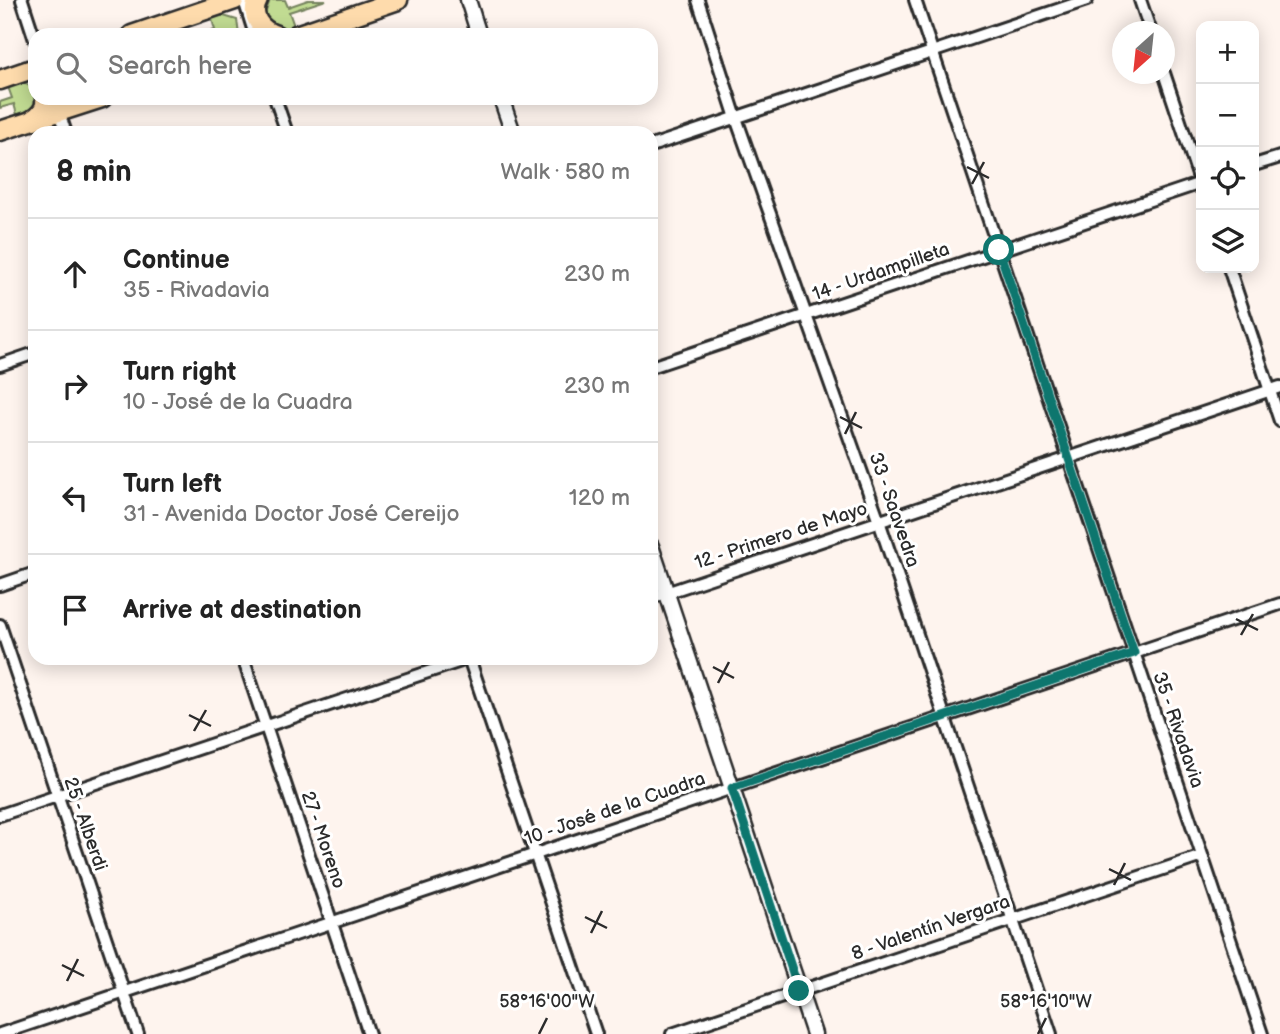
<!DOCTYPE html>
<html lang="en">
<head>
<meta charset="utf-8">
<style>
	body { margin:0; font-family:"Balsamiq Sans",sans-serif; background:#f6f6f6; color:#222 }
	.controls { position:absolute; right:21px; top:21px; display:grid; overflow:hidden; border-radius:14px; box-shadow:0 4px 18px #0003 }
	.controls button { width:63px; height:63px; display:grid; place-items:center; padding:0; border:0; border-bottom:2px solid #e0e0e0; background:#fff; color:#222; font:35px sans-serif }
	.compass { position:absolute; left:1112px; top:21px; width:63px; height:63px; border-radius:50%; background:#fff; box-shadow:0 4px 18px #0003; rotate:207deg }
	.stop { position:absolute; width:21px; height:21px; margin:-16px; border:5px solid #0f766e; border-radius:50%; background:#fff }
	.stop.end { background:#0f766e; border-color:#fff; box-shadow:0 2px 7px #0008 }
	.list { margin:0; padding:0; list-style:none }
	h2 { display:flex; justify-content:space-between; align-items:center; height:91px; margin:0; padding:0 28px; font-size:30px }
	h2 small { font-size:23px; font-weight:400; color:#767676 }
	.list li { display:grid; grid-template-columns:46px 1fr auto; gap:21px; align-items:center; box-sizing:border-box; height:112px; padding:0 28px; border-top:2px solid #e0e0e0 }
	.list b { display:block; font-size:26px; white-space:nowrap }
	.list p { margin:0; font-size:23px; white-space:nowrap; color:#767676 }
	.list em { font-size:23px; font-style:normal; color:#767676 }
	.icon { flex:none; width:38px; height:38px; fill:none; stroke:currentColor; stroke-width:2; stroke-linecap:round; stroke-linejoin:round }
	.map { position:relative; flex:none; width:1280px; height:1034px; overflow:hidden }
	.search { position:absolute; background:#fff; box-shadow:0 4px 18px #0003; left:28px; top:28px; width:630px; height:77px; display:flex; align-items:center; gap:18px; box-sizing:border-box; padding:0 24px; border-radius:21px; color:#767676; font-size:26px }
	.panel { position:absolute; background:#fff; box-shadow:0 4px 18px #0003; left:28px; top:126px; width:630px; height:539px; border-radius:21px }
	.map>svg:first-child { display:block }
	.green { fill:#c1db92; stroke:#76835e; stroke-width:2 }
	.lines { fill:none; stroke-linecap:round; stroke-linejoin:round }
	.minor-casing { stroke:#2b2b2b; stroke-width:16 }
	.tertiary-casing { stroke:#2b2b2b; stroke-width:19 }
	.primary-casing { stroke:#2b2b2b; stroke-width:23 }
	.minor { stroke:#fff; stroke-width:10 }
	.tertiary { stroke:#fff; stroke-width:14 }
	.primary { stroke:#fedbac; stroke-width:18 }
	.route { stroke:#0f766e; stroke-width:9 }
	.ticks { fill:none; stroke:#2b2b2b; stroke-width:2.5 }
	.labels { text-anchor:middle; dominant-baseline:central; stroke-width:6; stroke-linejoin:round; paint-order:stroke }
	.street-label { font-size:19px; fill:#2b2b2b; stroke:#fff }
	.ticks-label { font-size:18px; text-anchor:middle; fill:#2b2b2b; stroke:#fff; stroke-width:6; stroke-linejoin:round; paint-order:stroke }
</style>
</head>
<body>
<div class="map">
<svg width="1280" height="1034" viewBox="0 0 1280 1034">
	<rect width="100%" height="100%" fill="#fef4ee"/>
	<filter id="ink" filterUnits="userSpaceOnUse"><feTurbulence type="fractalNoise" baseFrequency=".0143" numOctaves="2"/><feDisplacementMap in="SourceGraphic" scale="14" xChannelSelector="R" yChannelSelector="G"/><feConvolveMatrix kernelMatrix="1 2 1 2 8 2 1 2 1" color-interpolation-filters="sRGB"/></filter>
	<g filter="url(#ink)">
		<g class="green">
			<path d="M 270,0 L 285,0 L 288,7 L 308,0 L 326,0 L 289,12 L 294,26 C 280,31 273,28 264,17 Z"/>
			<path d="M 217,14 L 237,20 L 239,35 L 200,35 L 215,30 L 211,16 Z"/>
			<path d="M 22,82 L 34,88 C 37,104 34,110 18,118 L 14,104 L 0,108 L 0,102 L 12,98 L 7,84 Z"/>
		</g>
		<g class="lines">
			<defs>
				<g id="minor">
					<path d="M 22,0 L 35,40"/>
					<path d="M 244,0 L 255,35"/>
					<path d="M 698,0 L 736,118 L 879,521 L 1051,1034"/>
					<path d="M 915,0 L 1262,1034"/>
					<path d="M 1140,0 L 1151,32"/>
					<path d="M 1164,73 L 1201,184"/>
					<path d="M 54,98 L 66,133"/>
					<path d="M 275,98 L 287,133"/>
					<path d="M 651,146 L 1087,0"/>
					<path d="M 1254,165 L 1280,157"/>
					<path d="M 1229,268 L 1280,421"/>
					<path d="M 0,365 L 35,353"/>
					<path d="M 651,367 L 1201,183"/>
					<path d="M 0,585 L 35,573"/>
					<path d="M 651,598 L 1280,387"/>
					<path d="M 0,625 L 138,1034"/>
					<path d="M 243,658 L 369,1034"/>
					<path d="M 469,658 L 596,1034"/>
					<path d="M 0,815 L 470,658"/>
					<path d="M 0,1034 L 1280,604"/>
					<path d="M 672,1034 L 1202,856"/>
				</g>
				<g id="tertiary">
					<path d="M 468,0 L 479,35"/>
					<path d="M 501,98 L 513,133"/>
					<path d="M 651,546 L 814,1034"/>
				</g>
				<g id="primary">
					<path d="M 258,0 C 249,16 261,30 276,35"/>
					<path d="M 132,35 L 235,0"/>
					<path d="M 296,35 L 398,0"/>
					<path d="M 0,80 L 35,68"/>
					<path d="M 32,120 C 40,115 47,108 45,98"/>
					<path d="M 0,131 L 102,98"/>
				</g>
			</defs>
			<use href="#minor" class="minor-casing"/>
			<use href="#tertiary" class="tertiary-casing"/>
			<use href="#primary" class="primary-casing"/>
			<use href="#minor" class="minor"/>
			<use href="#tertiary" class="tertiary"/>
			<use href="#primary" class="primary"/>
		</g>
	</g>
	<g class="lines" filter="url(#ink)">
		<path class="route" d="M 799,991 L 732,788 L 1134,653 L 999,250"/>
	</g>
	<path class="ticks" d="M 967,167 L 989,178M 972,184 L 984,162M 840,417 L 862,428M 845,434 L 856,412M 1236,619 L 1258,630M 1241,635 L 1253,614M 713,667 L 734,678M 718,683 L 729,662M 189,715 L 211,726M 194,731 L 206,710M 1109,869 L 1131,880M 1114,885 L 1125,863M 585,917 L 607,928M 591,933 L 602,911M 62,965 L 84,976M 67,981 L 78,959M 539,1034 L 547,1018M 1038,1034 L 1046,1018"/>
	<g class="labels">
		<g class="street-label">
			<text transform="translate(881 272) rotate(-19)">14 - Urdampilleta</text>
			<text transform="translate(894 510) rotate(71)">33 - Saavedra</text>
			<text transform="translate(781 536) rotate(-18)">12 - Primero de Mayo</text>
			<text transform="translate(1178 730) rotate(71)">35 - Rivadavia</text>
			<text transform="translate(615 809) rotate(-19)">10 - José de la Cuadra</text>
			<text transform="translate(85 824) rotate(71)">25 - Alberdi</text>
			<text transform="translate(323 840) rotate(71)">27 - Moreno</text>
			<text transform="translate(931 928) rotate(-19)">8 - Valentín Vergara</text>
		</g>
	</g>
	<g class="ticks-label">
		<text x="547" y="1007">58°16'00"W</text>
		<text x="1046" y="1007">58°16'10"W</text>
	</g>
</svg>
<div class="controls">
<button>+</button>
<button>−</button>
<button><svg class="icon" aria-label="locate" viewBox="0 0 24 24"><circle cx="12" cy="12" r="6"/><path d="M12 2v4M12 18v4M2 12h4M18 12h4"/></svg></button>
<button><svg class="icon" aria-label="layers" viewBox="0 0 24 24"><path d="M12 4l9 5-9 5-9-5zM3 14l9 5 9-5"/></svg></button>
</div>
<svg class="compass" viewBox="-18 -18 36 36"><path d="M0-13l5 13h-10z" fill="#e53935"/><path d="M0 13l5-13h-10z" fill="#767676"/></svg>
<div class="stop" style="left:999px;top:250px"></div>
<div class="stop end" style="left:799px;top:991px"></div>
<div class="search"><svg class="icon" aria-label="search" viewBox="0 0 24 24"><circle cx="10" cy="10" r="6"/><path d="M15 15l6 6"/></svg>Search here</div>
<section class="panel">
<h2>8 min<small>Walk · 580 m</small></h2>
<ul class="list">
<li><svg class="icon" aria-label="ahead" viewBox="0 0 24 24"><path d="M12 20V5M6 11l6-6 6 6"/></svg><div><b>Continue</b><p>35 - Rivadavia</p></div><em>230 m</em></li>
<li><svg class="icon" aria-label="right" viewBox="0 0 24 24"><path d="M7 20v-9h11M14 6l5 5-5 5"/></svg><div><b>Turn right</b><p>10 - José de la Cuadra</p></div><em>230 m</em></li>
<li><svg class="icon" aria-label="left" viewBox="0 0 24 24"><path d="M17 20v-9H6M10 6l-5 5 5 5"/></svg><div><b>Turn left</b><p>31 - Avenida Doctor José Cereijo</p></div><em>120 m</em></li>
<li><svg class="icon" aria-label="arrive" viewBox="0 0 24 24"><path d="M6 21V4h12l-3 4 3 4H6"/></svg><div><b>Arrive at destination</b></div></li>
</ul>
</section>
</div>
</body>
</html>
